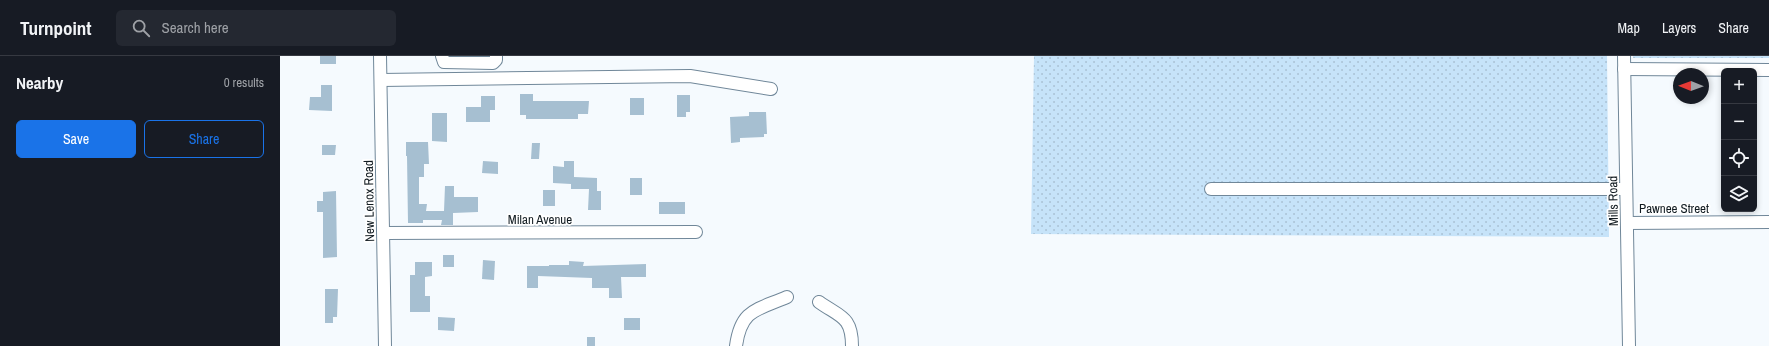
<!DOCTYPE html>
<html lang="en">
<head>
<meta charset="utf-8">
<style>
	body { margin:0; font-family:"Archivo Narrow",sans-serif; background:#242831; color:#f1f3f6 }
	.controls { position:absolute; right:12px; top:12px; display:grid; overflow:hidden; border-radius:6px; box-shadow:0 2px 6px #0003 }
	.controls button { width:36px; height:36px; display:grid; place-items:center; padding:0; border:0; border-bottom:1px solid #363941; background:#171b24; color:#f1f3f6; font:20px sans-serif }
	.compass { position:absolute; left:1393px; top:12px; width:36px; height:36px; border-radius:50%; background:#171b24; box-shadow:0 2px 6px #0003; rotate:271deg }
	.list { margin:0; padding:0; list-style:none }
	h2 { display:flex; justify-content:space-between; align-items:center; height:52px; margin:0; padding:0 16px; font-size:17px }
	h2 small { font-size:13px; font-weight:400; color:#9ea1a6 }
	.actions { display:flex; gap:8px; padding:12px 16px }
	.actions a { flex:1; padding:9px 0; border:1px solid #1a73e8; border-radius:6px; text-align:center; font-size:14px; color:#1a73e8 }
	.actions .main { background:#1a73e8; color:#fff }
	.icon { flex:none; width:22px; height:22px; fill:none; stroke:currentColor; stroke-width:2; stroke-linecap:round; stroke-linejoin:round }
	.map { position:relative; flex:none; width:1489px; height:290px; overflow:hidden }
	header { display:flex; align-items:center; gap:24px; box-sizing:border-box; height:56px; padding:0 20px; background:#171b24; border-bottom:1px solid #363941 }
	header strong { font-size:19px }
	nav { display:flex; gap:22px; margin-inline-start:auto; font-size:14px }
	.search { width:280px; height:36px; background:#242831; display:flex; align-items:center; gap:10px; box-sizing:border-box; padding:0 14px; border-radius:6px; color:#9ea1a6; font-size:15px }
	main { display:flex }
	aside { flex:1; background:#171b24 }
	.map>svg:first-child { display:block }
	.grass { fill:url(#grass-dots) }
	.building { fill:#a6bfd1 }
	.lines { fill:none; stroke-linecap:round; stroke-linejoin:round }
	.minor-casing { stroke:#708799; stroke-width:14 }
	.minor { stroke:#fff; stroke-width:12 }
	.labels { text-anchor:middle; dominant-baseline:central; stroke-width:3.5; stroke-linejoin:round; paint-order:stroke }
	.street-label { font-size:13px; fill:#111b21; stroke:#fff }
</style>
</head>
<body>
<header>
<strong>Turnpoint</strong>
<div class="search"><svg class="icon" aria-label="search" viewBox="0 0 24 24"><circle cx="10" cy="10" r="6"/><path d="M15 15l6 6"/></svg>Search here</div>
<nav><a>Map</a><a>Layers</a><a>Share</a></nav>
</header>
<main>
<aside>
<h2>Nearby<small>0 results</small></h2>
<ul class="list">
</ul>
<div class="actions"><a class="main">Save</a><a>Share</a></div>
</aside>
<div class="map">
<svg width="1489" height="290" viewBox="0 0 1489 290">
	<defs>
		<pattern id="grass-dots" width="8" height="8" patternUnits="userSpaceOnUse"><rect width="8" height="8" fill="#c6e3f9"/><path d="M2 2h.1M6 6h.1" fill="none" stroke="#a9c2d5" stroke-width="1.8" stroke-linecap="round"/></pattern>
	</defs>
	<rect width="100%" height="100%" fill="#f5fafe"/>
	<g class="grass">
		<path d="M 754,0 L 1327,0 L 1329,181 L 751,178 Z"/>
		<rect x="1353" y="0" width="136" height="2"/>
	</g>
	<g class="building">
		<rect x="40" y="0" width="16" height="8"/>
		<path d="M 41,29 L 52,29 L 52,55 L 29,54 L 30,41 L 41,41 Z"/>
		<path d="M 240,38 L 253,38 L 253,45 L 309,45 L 308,58 L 298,58 L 298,63 L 246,63 L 246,59 L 240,59 Z"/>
		<path d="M 397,39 L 410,39 L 410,56 L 406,56 L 406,61 L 397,61 Z"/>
		<path d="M 201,40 L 215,40 L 215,54 L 210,54 L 210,66 L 186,66 L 186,51 L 201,51 Z"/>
		<rect x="350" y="42" width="14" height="17"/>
		<path d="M 469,56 L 486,56 L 487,78 L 484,78 L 484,81 L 460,82 L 460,86 L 451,87 L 450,61 L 469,60 Z"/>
		<path d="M 152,57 L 167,57 L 167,86 L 152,85 Z"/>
		<path d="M 126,86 L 148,86 L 149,108 L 144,108 L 144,121 L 139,121 L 139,148 L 147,148 L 146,155 L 164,155 L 165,130 L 174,130 L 174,141 L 198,141 L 198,156 L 173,157 L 173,169 L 161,169 L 162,164 L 143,164 L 143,167 L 128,167 L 127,100 L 126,100 Z"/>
		<path d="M 252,87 L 260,87 L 259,103 L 251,103 Z"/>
		<path d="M 42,89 L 56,89 L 55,99 L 42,99 Z"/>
		<path d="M 203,105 L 218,106 L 218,118 L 202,117 Z"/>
		<path d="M 284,105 L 294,105 L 294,121 L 317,122 L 317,135 L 321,135 L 321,154 L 308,154 L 309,133 L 291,133 L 291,128 L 273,127 L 273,110 L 284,111 Z"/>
		<rect x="350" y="122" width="12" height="17"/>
		<rect x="263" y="134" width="12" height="16"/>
		<path d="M 56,135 L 57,201 L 43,202 L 43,156 L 37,156 L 37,145 L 43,145 L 43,136 Z"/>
		<rect x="379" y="146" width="26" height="12"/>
		<rect x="163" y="199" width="11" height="12"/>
		<path d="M 203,204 L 215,205 L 214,224 L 202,223 Z"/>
		<path d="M 289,205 L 304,206 L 303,210 L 366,208 L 366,221 L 341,221 L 342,242 L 329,242 L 329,232 L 312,232 L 312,222 L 258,220 L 258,232 L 247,232 L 247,210 L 269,210 L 269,209 L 289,209 Z"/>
		<path d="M 135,206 L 152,206 L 152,220 L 145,221 L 145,240 L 150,240 L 150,256 L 130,256 L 130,219 L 135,219 Z"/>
		<path d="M 45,233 L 58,233 L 57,261 L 53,261 L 53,267 L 45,267 Z"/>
		<path d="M 158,261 L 175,262 L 174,275 L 158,274 Z"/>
		<rect x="344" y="262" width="16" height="12"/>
		<rect x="307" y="281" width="8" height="9"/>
	</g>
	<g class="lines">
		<defs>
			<g id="minor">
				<path d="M 100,0 L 105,290"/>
				<path d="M 162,0 L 164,6 L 213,7 L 216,4 L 216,0"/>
				<path d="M 1344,0 L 1349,290"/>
				<path d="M 1344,13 L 1489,14"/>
				<path d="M 101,24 L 410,20 L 491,33"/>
				<path d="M 931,133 L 1346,133"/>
				<path d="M 1347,167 L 1489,166"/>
				<path d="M 104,177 L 416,176"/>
				<path d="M 539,246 C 560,261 572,260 572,290"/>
				<path d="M 456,290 C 461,253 477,254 507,241"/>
			</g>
		</defs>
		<use href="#minor" class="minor-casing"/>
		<use href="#minor" class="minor"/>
	</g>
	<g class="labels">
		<g class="street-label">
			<text transform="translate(89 145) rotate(-91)">New Lenox Road</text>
			<text transform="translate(1333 145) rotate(-91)">Mills Road</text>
			<text x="1394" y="152">Pawnee Street</text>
			<text x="260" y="163">Milan Avenue</text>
		</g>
	</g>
</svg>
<div class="controls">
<button>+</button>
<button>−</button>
<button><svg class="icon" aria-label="locate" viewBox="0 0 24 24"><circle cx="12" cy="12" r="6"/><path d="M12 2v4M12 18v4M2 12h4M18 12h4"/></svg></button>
<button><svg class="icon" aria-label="layers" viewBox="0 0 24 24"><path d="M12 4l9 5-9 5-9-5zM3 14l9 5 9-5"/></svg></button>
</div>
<svg class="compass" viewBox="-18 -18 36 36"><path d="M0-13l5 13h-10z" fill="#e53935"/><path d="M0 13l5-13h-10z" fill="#9ea1a6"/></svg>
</div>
</main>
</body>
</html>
